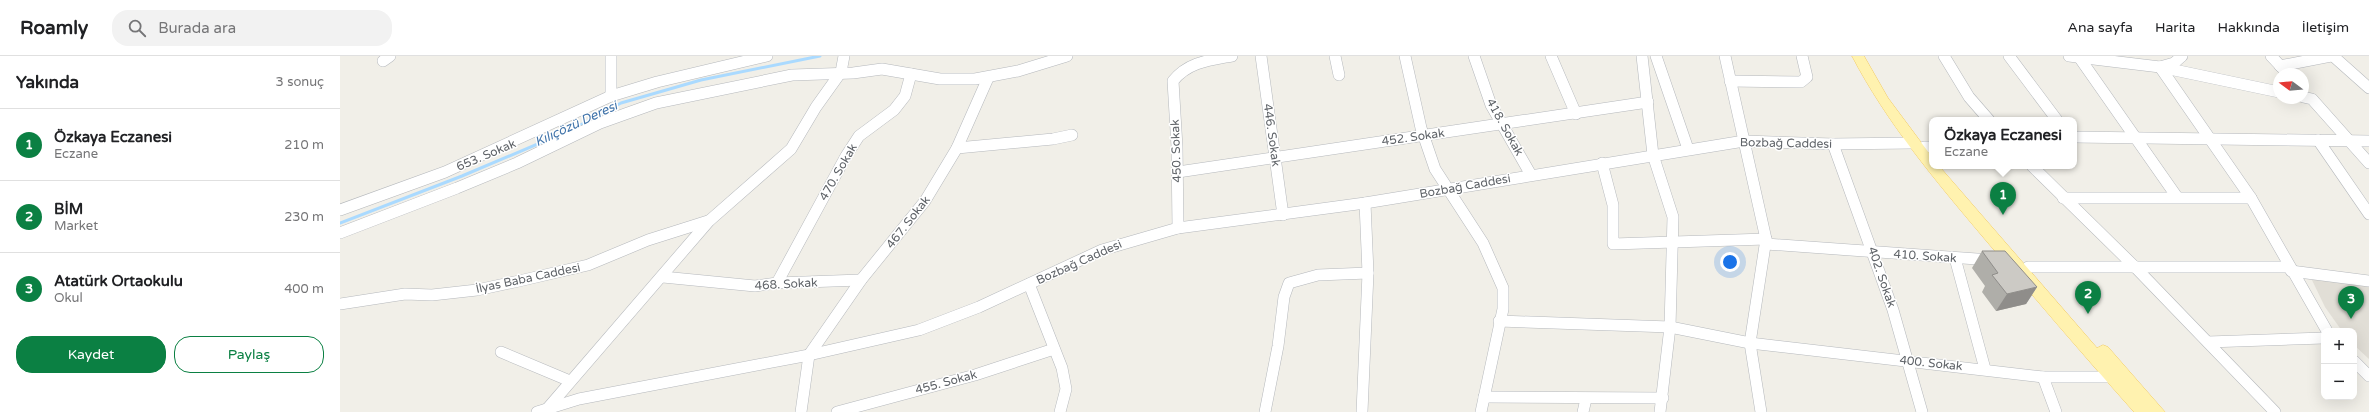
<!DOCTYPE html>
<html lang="tr">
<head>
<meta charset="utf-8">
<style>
	body { margin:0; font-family:"Varela Round",sans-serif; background:#f2f2f2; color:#202124 }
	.controls { position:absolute; right:12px; bottom:12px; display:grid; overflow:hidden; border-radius:8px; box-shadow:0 4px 16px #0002 }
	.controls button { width:36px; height:36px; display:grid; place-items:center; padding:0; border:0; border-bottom:1px solid #e0e0e0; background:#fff; color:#202124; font:20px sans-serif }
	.compass { position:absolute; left:1933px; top:12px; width:36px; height:36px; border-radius:50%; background:#fff; box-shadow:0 4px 16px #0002; rotate:286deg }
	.you { position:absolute; left:1390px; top:206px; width:14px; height:14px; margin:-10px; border:3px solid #fff; border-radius:50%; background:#1a73e8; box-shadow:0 0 0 6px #1a73e833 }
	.badge { display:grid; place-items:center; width:26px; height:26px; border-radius:50%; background:#0b8043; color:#fff; font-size:13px; font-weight:700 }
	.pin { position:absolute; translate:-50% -33px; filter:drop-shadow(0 1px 2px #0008) }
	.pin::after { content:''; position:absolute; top:21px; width:14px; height:12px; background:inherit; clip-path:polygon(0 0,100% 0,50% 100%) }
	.popup { position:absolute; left:1589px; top:61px; width:148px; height:52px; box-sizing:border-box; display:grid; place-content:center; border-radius:8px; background:#fff; filter:drop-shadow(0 1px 3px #0005); font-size:13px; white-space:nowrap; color:#757577 }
	.popup b { font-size:15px; color:#202124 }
	.popup::after { content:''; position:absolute; left:50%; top:100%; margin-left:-8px; border:8px solid transparent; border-top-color:#fff }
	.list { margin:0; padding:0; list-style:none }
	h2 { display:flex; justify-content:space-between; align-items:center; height:52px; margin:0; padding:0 16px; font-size:17px }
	h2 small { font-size:13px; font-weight:400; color:#757577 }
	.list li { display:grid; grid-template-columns:26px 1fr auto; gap:12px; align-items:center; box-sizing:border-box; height:72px; padding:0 16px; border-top:1px solid #e0e0e0 }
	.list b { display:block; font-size:15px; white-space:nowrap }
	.list p { margin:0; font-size:13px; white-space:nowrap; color:#757577 }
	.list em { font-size:13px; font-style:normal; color:#757577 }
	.actions { display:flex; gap:8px; padding:12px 16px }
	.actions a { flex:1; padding:9px 0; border:1px solid #0b8043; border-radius:16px; text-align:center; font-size:14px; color:#0b8043 }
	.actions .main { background:#0b8043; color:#fff }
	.icon { flex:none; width:22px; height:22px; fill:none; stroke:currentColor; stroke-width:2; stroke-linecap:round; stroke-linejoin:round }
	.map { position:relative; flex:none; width:2029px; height:356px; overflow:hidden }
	header { display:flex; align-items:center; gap:24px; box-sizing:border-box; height:56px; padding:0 20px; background:#fff; border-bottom:1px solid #e0e0e0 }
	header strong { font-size:19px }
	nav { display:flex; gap:22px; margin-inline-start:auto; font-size:14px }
	.search { width:280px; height:36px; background:#f2f2f2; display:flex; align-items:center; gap:10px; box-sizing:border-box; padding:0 14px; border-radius:16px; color:#757577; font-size:15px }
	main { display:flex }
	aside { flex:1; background:#fff }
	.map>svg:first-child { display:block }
	.education { fill:#e1ded6 }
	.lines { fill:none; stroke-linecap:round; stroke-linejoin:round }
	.stream { stroke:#aadaff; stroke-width:3 }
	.minor-casing { stroke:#b5b8bc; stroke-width:12 }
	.major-casing { stroke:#f2c960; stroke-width:1 }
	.minor { stroke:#fff; stroke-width:11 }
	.major { fill:#fff2af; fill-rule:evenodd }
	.wall { fill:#afaea9 }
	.shaded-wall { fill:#8f8d8a }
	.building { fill:#cccac5; stroke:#8f8d8a }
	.labels { text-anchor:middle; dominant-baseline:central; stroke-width:3; stroke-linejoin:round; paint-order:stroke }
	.street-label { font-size:12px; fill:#5f6368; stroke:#fff }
	.water-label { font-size:13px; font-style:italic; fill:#4174aa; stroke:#fff }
</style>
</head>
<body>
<header>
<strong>Roamly</strong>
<div class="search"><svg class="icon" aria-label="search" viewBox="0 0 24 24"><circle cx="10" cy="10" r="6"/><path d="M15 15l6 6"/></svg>Burada ara</div>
<nav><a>Ana sayfa</a><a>Harita</a><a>Hakkında</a><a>İletişim</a></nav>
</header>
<main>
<aside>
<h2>Yakında<small>3 sonuç</small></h2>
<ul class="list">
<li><span class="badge">1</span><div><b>Özkaya Eczanesi</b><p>Eczane</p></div><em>210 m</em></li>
<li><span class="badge">2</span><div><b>BİM</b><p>Market</p></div><em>230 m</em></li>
<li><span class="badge">3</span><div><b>Atatürk Ortaokulu</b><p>Okul</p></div><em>400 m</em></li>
</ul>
<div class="actions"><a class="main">Kaydet</a><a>Paylaş</a></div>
</aside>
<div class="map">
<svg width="2029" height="356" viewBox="0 0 2029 356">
	<rect width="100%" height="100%" fill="#f1efe8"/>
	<path class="education" d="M 1971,222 L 2029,230 L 2029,303 L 2014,289 L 2014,275 L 2002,275 L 1985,251 Z"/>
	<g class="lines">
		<path class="stream" d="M 0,167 L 122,120 L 233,73 L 281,47 L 361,24 L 480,0"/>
		<defs>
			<g id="minor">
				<path d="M 271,0 L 271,40"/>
				<path d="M 921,0 L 943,159"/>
				<path d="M 995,0 L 999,19"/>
				<path d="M 1065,0 L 1081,72 L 1095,113 L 1143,187 L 1163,232 L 1163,253 L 1141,356"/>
				<path d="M 1134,0 L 1151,49 L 1191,119"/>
				<path d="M 1211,0 L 1236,58"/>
				<path d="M 1302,0 L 1313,99 L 1333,161 L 1330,271 L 1320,356"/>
				<path d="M 1316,0 L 1348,93"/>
				<path d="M 1385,0 L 1426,183 L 1410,287 L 1421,356"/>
				<path d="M 1604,0 L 1629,41 L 1649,64"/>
				<path d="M 1669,0 L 1717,64"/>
				<path d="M 1729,0 L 1820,11 L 1834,7 L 1842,0"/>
				<path d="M 1931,0 L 1948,18"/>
				<path d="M 1993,0 L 2029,32"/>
				<path d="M 1739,1 L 1837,141"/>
				<path d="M 43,5 L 50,0"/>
				<path d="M 1940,10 L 1991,0"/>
				<path d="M 1820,11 L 1911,142 L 1987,275"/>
				<path d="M 1820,11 L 1939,36"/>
				<path d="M 1390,25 L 1461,26 L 1467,21 L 1462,0"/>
				<path d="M 1963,41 L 1972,43 L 2029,107"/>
				<path d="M 1734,81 L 2029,85"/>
				<path d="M 1978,84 L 2029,158"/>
				<path d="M 1493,88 L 1553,254 L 1582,356"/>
				<path d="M 1584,91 L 1592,91"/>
				<path d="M 617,92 L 713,83 L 732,79"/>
				<path d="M 1262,107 L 1273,149 L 1273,188 L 1426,183"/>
				<path d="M 1692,110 L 1795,211 L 1935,356"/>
				<path d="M 838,116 L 1308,46"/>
				<path d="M 1723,142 L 1911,142"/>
				<path d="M 0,154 L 105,116 L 271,40 L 317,26 L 427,0"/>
				<path d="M 838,172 L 837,91 L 833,25 C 848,6 870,4 892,0"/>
				<path d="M 0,177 L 117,132 L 177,107 L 260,67 L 316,47 L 452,19 L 513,17 L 542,13 L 600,23 L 635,23 L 678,15 L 727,0"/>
				<path d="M 1426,188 L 1651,204"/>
				<path d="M 1615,202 L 1645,313"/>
				<path d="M 1688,211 L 1949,211"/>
				<path d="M 1951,215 L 2029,225"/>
				<path d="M 323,221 L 415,230 L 437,227 L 521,224"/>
				<path d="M 437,227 L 506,100 L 519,80 L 554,54 L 565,40 L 571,18"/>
				<path d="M 689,228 L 722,312 L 726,333 L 720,356"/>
				<path d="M 0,248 L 65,238 L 92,239 L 137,234 L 179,225 L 248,209 L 308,184 L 368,165"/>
				<path d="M 1159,265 L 1330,271 L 1410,287 L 1703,321 L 1773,321"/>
				<path d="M 1868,286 L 1984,282"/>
				<path d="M 161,296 L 230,325"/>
				<path d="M 2014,305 L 2029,320"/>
				<path d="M 1703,321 L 1716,356"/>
				<path d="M 1144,341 L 1323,342"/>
				<path d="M 207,353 L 369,165 L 451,93 L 476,51 L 501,16 L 504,0"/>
				<path d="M 197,356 L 239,343 L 469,299 L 579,274 L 639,251 L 762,194 L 838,172 L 1025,147 L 1404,85 L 1493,88 L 1572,87"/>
				<path d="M 461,356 L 469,299 L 521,224 L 585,145 L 617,92 L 648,22"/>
				<path d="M 497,356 L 635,319 L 714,293"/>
				<path d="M 925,356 L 938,290 L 944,241 L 949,227 L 978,219 L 1028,217"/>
				<path d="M 1022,356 L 1028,217 L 1025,147"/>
				<path d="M 1243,356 L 1246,343"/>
			</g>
			<path id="major" d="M 1512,0 L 1524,0 L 1548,42 L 1592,101 L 1592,110 L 1599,110 L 1757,292 L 1763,289 L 1768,291 L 1825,356 L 1794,356 C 1743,299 1693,240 1643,181 C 1595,124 1547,67 1512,0 Z"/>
		</defs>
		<use href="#minor" class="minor-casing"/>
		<use href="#major" class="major-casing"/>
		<use href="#minor" class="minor"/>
		<use href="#major" class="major"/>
	</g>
	<path class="wall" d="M 1642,195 L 1697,231 L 1686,248 L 1656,255 L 1642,236 L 1645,230 L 1632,212 Z"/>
	<path class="shaded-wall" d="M 1697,231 L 1686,248 L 1656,255 L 1667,238 Z"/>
	<path class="building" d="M 1642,195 L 1665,195 L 1697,231 L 1667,238 L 1652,219 L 1658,217 Z"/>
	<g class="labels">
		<g class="street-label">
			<text transform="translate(1165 71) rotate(61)">418. Sokak</text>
			<text transform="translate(932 79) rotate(82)">446. Sokak</text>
			<text transform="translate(1073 81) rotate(-8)">452. Sokak</text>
			<text transform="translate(1446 87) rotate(1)">Bozbağ Caddesi</text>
			<text transform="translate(836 95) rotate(-92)">450. Sokak</text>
			<text transform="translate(146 99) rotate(-23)">653. Sokak</text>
			<text transform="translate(498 116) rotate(-60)">470. Sokak</text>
			<text transform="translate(1125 130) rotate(-10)">Bozbağ Caddesi</text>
			<text transform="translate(568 166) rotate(-52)">467. Sokak</text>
			<text transform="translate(1585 200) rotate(4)">410. Sokak</text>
			<text transform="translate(739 206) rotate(-24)">Bozbağ Caddesi</text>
			<text transform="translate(1542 221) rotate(71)">402. Sokak</text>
			<text transform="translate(188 222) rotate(-12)">İlyas Baba Caddesi</text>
			<text transform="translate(446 228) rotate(-3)">468. Sokak</text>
			<text transform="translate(1591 307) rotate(6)">400. Sokak</text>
			<text transform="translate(606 326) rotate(-15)">455. Sokak</text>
		</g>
		<g class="water-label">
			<text transform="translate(236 68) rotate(-25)">Kılıçözü Deresi</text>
		</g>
	</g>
</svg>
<div class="controls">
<button>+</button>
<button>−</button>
</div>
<svg class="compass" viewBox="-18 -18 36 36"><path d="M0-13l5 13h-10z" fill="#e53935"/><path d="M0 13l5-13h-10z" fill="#757577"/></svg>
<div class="you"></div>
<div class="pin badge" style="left:1663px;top:159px">1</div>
<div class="popup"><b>Özkaya Eczanesi</b>Eczane</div>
<div class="pin badge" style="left:1748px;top:258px">2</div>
<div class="pin badge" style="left:2011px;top:263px">3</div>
</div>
</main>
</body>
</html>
